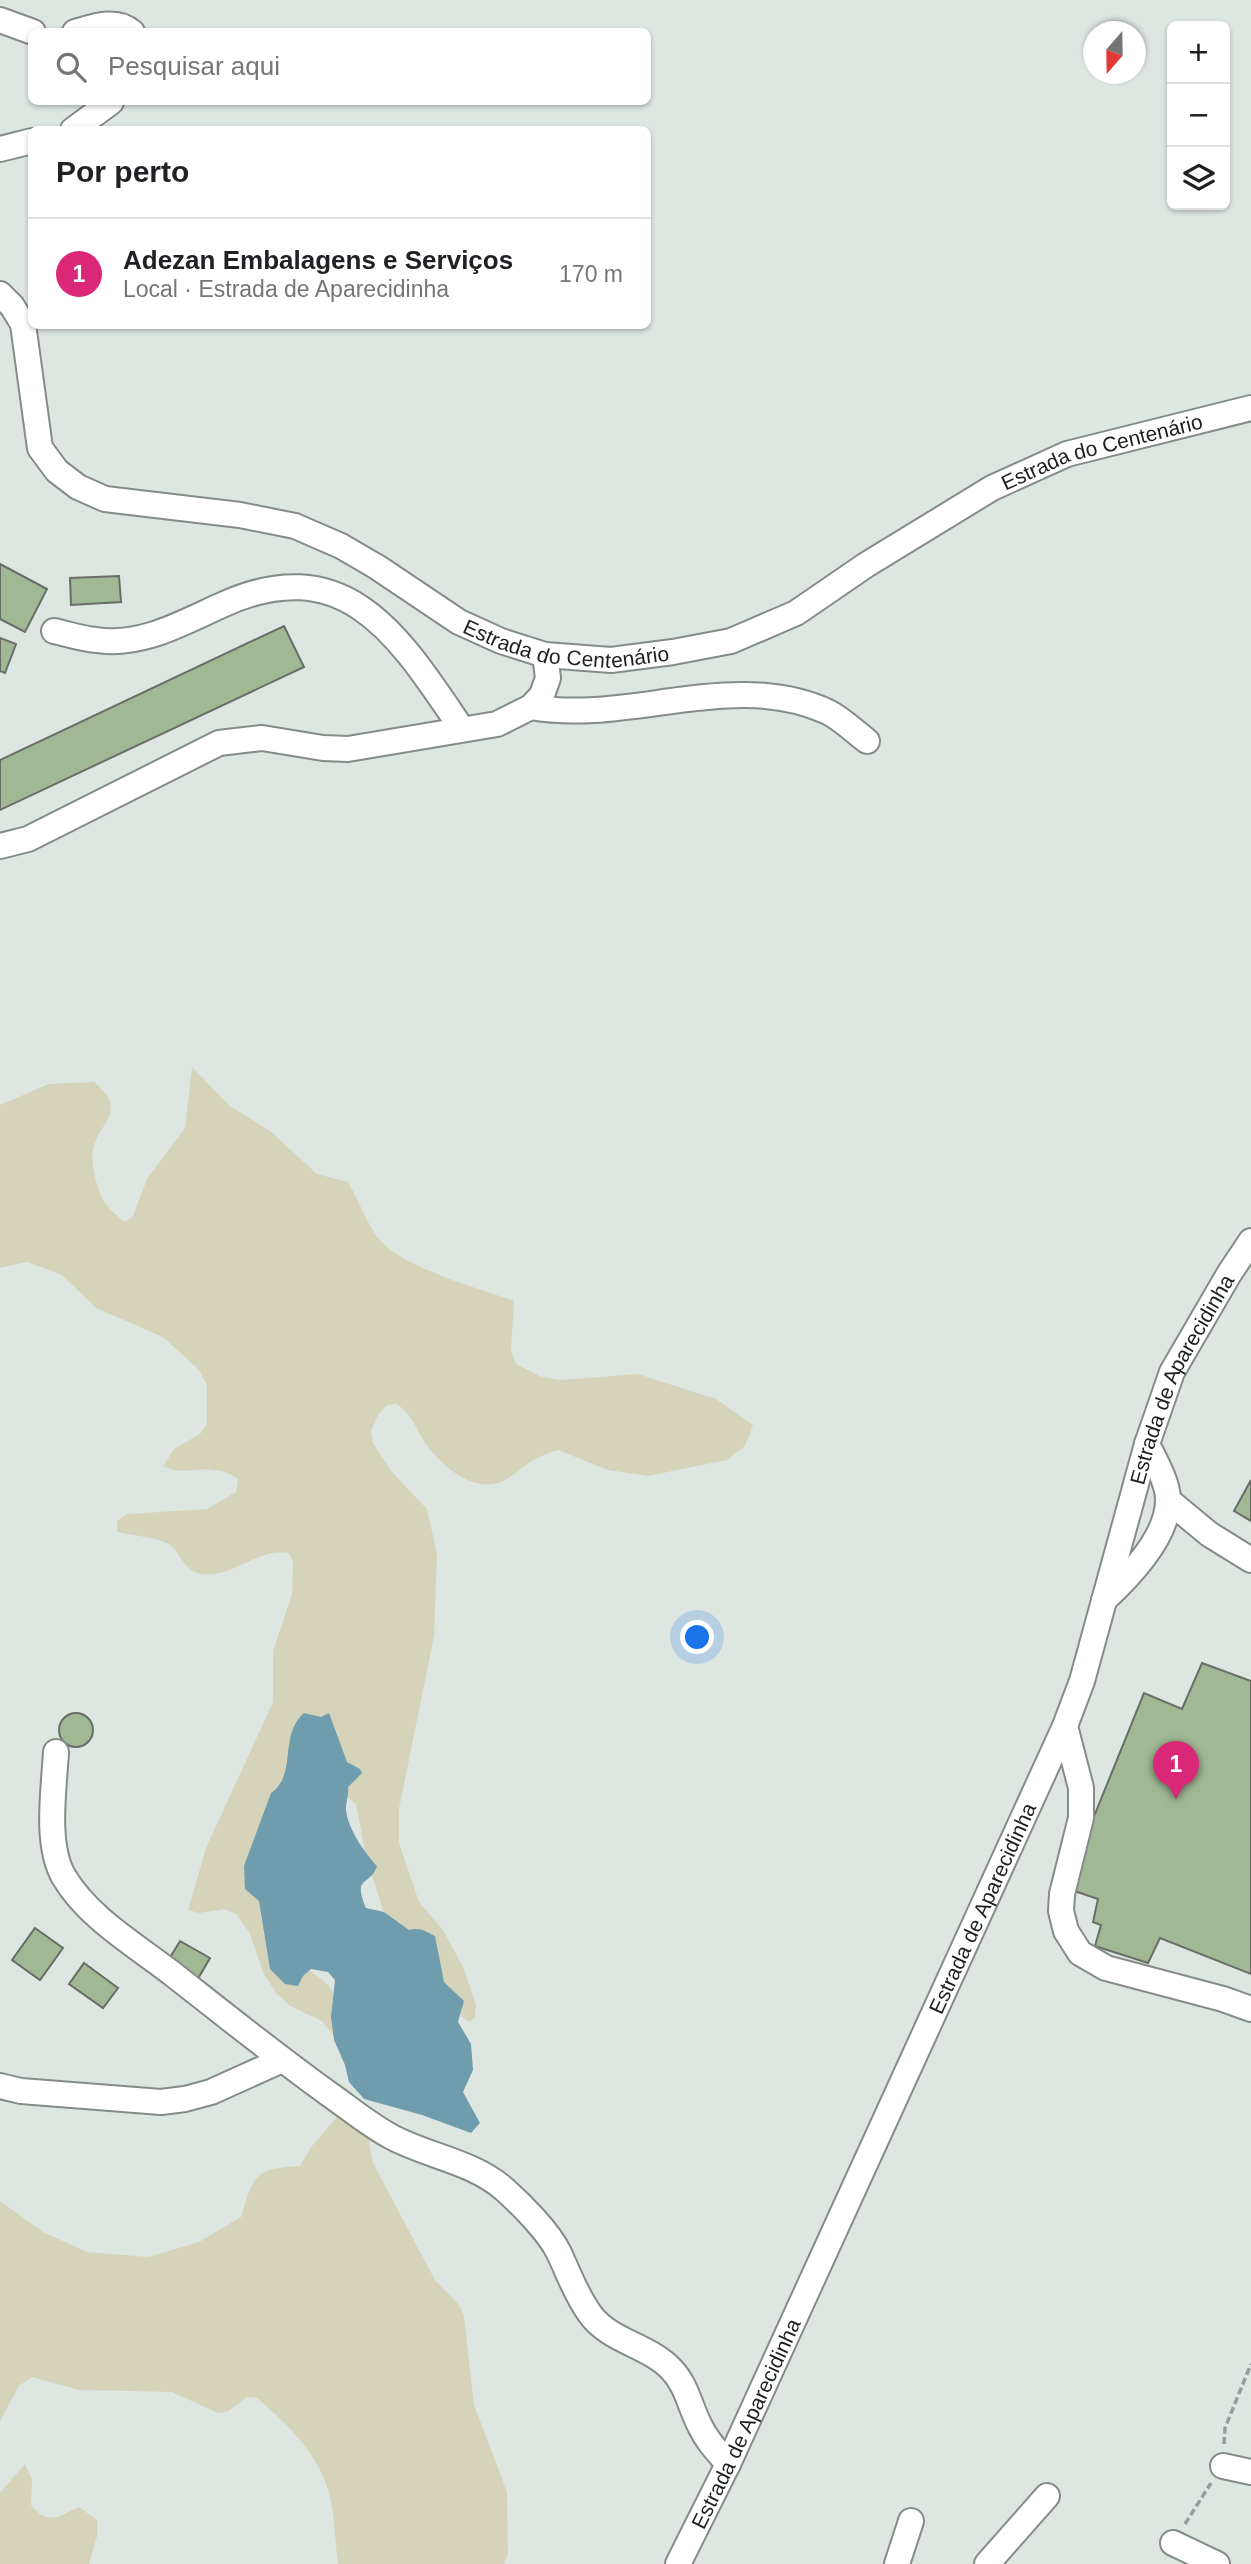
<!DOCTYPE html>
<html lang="pt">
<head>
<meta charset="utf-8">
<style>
	body { margin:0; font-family:Helvetica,sans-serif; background:#f6f6f6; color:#202124 }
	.controls { position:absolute; right:21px; top:21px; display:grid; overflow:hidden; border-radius:10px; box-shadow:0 2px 5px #0004 }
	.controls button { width:63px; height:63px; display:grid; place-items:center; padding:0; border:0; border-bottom:2px solid #e0e0e0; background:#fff; color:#202124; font:35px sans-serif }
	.compass { position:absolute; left:1083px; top:21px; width:63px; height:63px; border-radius:50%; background:#fff; box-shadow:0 2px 5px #0004; rotate:200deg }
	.you { position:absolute; left:698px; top:1638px; width:24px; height:24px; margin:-18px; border:5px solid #fff; border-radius:50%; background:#1a73e8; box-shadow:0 0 0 10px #1a73e833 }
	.badge { display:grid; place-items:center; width:46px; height:46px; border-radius:50%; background:#db2777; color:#fff; font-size:23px; font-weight:700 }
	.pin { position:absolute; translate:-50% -58px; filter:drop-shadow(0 2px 4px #0008) }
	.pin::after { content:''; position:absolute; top:37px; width:24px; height:21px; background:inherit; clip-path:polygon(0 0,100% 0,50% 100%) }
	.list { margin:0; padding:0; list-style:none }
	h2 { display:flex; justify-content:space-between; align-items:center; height:91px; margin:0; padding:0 28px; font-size:30px }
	h2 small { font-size:23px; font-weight:400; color:#757577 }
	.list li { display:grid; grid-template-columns:46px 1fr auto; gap:21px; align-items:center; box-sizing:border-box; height:112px; padding:0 28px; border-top:2px solid #e0e0e0 }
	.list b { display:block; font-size:26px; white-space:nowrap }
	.list p { margin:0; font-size:23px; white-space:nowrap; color:#757577 }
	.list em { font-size:23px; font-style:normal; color:#757577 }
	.icon { flex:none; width:38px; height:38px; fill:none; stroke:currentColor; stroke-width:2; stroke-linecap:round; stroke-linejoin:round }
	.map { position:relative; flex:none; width:1251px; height:2564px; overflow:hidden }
	.search { position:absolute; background:#fff; box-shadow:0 2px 5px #0004; left:28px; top:28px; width:623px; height:77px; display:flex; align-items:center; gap:18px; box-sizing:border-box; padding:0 24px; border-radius:10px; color:#757577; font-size:26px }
	.panel { position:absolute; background:#fff; box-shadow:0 2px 5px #0004; left:28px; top:126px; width:623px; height:203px; border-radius:10px }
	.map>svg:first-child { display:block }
	.green { fill:#d5d4bb }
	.water { fill:#709dad }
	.building { fill:#a1b895; stroke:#696d68; stroke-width:2 }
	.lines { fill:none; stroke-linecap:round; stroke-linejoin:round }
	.minor-casing { stroke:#858c88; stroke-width:28 }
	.path { stroke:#969c99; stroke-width:3.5; stroke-dasharray:7 3.5; stroke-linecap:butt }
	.minor { stroke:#fff; stroke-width:24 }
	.labels { text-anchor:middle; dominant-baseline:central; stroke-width:6; stroke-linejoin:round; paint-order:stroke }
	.street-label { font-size:21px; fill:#1d201f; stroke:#ebf3ef }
</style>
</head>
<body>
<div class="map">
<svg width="1251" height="2564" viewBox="0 0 1251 2564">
	<rect width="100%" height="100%" fill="#dee6e2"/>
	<g class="green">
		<path d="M 192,1067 L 230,1106 L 270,1131 L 317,1174 L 348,1182 C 358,1199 365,1218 375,1234 C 395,1266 478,1288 514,1301 L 511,1350 L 516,1364 L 539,1376 L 560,1380 L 638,1374 L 716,1399 L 753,1425 L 745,1446 L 727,1460 L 648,1476 L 608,1470 L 558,1450 C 549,1453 540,1456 533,1460 C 522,1467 513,1477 501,1482 C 472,1494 436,1462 422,1438 C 413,1422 412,1416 397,1404 L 387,1405 L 378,1415 L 371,1431 L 373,1443 L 391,1471 L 427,1509 L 437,1554 L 434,1636 L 399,1809 L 399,1843 L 419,1902 L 443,1930 L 463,1967 L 476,2005 L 475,2017 L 470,2022 L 463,2018 L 434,1966 L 383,1910 L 366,1856 L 356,1804 L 324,1779 L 296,1962 C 341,1991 337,1989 337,2041 L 322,2021 L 290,2006 L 277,1994 L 264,1974 L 249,1932 L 236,1914 L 224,1909 L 199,1913 L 188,1910 L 206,1848 L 273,1702 L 273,1651 L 292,1594 L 293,1562 L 289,1553 C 258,1547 233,1579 201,1574 C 184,1571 181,1554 170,1545 C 162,1538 129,1535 117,1532 L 117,1521 L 127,1514 L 207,1509 L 236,1492 L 238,1479 C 209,1459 184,1479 163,1466 L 174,1449 L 200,1434 L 207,1424 L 207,1385 L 199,1370 L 163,1337 L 96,1308 L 62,1275 L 27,1262 L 0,1268 L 0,1105 L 49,1084 L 94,1082 C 129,1110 99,1123 93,1149 C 90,1164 98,1195 108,1207 C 113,1213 119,1217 125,1222 L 133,1216 L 147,1179 L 185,1128 Z"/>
		<path d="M 364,2115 L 372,2123 L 369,2144 L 373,2163 L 435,2280 L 459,2305 L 464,2316 L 474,2405 L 507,2492 L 508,2554 L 504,2564 L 338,2564 C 335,2541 335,2516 329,2493 C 318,2453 287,2424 257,2398 L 247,2397 L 229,2411 L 218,2413 L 172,2392 L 79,2390 L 32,2377 L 19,2386 L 0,2421 L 0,2201 L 43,2232 L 87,2252 L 148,2257 L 199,2242 L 241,2217 C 253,2176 255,2168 300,2166 L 311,2147 L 338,2116 Z"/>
		<path d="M 25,2464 L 32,2480 L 31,2505 C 49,2526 57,2517 79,2507 L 97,2520 L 97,2536 L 89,2564 L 0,2564 L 0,2493 Z"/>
	</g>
	<path class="water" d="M 304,1713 L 321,1717 L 329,1713 L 347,1762 L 360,1769 L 362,1773 L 348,1787 C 349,1795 346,1801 346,1809 C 347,1828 365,1853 377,1866 C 370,1887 352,1875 366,1908 L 384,1912 L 409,1930 C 419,1927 426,1931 435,1936 L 444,1982 L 464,2001 L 458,2022 L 471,2044 L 473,2070 L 463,2092 L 480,2123 L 471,2133 L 422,2115 L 364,2099 L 349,2082 L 345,2065 L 334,2040 L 331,2017 L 335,1980 L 328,1972 L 311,1969 L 303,1976 L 298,1986 L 285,1984 L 270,1969 L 259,1901 L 245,1889 L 244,1866 L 271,1793 C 298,1774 278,1736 304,1713 Z"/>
	<g class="building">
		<path d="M 0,564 L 47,589 L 25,632 L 0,619 Z"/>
		<path d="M 119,576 L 121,602 L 71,605 L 70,578 Z"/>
		<path d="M 284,626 L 304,667 L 0,810 L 0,760 Z"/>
		<path d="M 0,638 L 16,644 L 5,673 L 0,671 Z"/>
		<path d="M 1251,1480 L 1251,1521 L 1234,1511 Z"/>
		<path d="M 1202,1663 L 1251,1681 L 1251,1974 L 1160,1938 L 1148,1963 L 1095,1946 L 1101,1925 L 1093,1922 L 1098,1899 L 1065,1888 L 1144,1693 L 1182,1709 Z"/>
		<circle cx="76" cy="1730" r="17"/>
		<path d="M 35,1928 L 63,1948 L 40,1980 L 12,1960 Z"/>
		<path d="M 180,1941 L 210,1958 L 196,1982 L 166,1964 Z"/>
		<path d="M 84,1963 L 118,1988 L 103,2008 L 69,1984 Z"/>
	</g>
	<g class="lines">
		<defs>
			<g id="minor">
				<path d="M 0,20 L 33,32"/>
				<path d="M 75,32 C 93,27 116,18 132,32"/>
				<path d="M 73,130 L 111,102"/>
				<path d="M 0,149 L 32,141"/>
				<path id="s1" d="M 0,294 L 12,306 L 23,324 L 40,448 L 57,471 L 78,487 L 105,499 L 240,515 L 295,526 L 341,546 L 377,567 L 459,622 L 501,641 L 545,655 L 611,660 L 673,652 L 731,641 L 796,613 L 866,565 L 992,488 L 1067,454 L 1251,408"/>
				<path d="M 54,631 C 68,634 82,639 96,640 C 141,647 182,623 222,605 C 347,548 400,638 462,729"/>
				<path d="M 531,707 C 628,725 734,668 828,712 C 842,719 855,732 867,741"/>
				<path d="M 0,846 L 28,839 L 219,743 L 262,738 L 323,748 L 348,749 L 497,724 L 531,707 L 542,695 L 548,678 L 545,655"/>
				<path d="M 1168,1500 L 1209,1534 L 1251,1560"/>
				<path d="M 1104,1600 C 1129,1577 1168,1537 1168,1500 C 1168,1482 1155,1461 1147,1444"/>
				<path d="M 1065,1726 L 1081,1788 L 1081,1818 L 1062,1894 L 1061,1911 L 1066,1931 L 1080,1953 L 1106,1968 L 1223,1999 L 1251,2009"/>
				<path d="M 56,1752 C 54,1789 45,1845 64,1877 C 89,1919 137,1946 174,1975 C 225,2015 276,2056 329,2094 C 349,2108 368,2124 390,2136 C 426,2156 472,2161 504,2189 C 521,2204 549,2232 559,2253 C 569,2274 576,2295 590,2314 C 610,2342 649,2345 672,2370 C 687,2386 690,2407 700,2426 C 707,2441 717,2451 728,2464"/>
				<path d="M 0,2086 L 21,2091 L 161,2102 L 185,2099 L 211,2092 L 282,2060"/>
				<path d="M 1223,2466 L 1251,2472"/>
				<path d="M 1173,2543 L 1217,2564"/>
				<path id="s2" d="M 678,2564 L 728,2464 L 1065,1726 L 1082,1681 L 1147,1444 L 1172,1372 L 1229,1274 L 1251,1241"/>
				<path d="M 897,2564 L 911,2521"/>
				<path d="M 987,2564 L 1047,2496"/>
			</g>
		</defs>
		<use href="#minor" class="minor-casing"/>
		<g class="path">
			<path d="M 1224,2444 L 1225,2428 L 1251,2364"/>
			<path d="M 1185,2524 L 1211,2483"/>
		</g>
		<use href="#minor" class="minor"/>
	</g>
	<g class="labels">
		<g class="street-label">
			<text stroke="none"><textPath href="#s1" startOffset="1330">Estrada do Centenário</textPath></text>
			<text stroke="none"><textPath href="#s1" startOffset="742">Estrada do Centenário</textPath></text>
			<text stroke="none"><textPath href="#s2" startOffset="1290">Estrada de Aparecidinha</textPath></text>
			<text stroke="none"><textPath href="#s2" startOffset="723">Estrada de Aparecidinha</textPath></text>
			<text stroke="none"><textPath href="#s2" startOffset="156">Estrada de Aparecidinha</textPath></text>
		</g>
	</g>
</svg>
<div class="controls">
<button>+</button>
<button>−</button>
<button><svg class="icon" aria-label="layers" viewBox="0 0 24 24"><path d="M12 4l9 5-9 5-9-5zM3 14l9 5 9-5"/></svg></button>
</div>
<svg class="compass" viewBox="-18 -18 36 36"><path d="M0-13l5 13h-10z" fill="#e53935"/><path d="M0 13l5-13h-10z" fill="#757577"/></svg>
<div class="you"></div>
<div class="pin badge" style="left:1176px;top:1799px">1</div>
<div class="search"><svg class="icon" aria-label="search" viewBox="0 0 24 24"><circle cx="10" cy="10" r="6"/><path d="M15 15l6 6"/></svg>Pesquisar aqui</div>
<section class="panel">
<h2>Por perto<small></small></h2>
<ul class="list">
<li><span class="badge">1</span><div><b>Adezan Embalagens e Serviços</b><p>Local · Estrada de Aparecidinha</p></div><em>170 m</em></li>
</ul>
</section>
</div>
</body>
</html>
